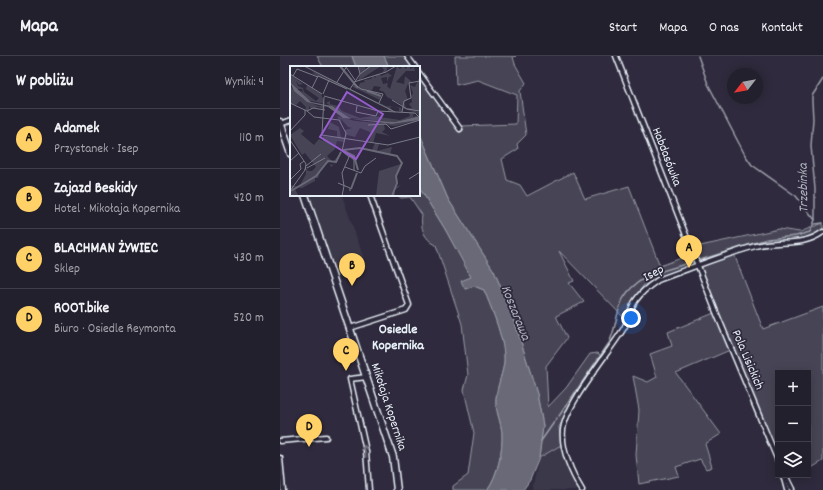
<!DOCTYPE html>
<html lang="pl">
<head>
<meta charset="utf-8">
<style>
	body { margin:0; font-family:Dekko,sans-serif; background:#2f2d3a; color:#f1f3f6 }
	.controls { position:absolute; right:12px; bottom:12px; display:grid; overflow:hidden; border-radius:0px; box-shadow:0 2px 10px #0003 }
	.controls button { width:36px; height:36px; display:grid; place-items:center; padding:0; border:0; border-bottom:1px solid #403e4a; background:#23202e; color:#f1f3f6; font:20px sans-serif }
	.compass { position:absolute; left:447px; top:12px; width:36px; height:36px; border-radius:50%; background:#23202e; box-shadow:0 2px 10px #0003; rotate:239deg }
	.you { position:absolute; left:351px; top:262px; width:14px; height:14px; margin:-10px; border:3px solid #fff; border-radius:50%; background:#1a73e8; box-shadow:0 0 0 6px #1a73e833 }
	.badge { display:grid; place-items:center; width:26px; height:26px; border-radius:50%; background:#ffd166; color:#111; font-size:13px; font-weight:700 }
	.pin { position:absolute; translate:-50% -33px; filter:drop-shadow(0 1px 2px #0008) }
	.pin::after { content:''; position:absolute; top:21px; width:14px; height:12px; background:inherit; clip-path:polygon(0 0,100% 0,50% 100%) }
	.list { margin:0; padding:0; list-style:none }
	h2 { display:flex; justify-content:space-between; align-items:center; height:52px; margin:0; padding:0 16px; font-size:17px }
	h2 small { font-size:13px; font-weight:400; color:#a3a3aa }
	.list li { display:grid; grid-template-columns:26px 1fr auto; gap:12px; align-items:center; box-sizing:border-box; height:60px; padding:0 16px; border-top:1px solid #403e4a }
	.list b { display:block; font-size:15px; white-space:nowrap }
	.list p { margin:0; font-size:13px; white-space:nowrap; color:#a3a3aa }
	.list em { font-size:13px; font-style:normal; color:#a3a3aa }
	.icon { flex:none; width:22px; height:22px; fill:none; stroke:currentColor; stroke-width:2; stroke-linecap:round; stroke-linejoin:round }
	.map { position:relative; flex:none; width:543px; height:434px; overflow:hidden }
	header { display:flex; align-items:center; gap:24px; box-sizing:border-box; height:56px; padding:0 20px; background:#23202e; border-bottom:1px solid #403e4a }
	header strong { font-size:19px }
	nav { display:flex; gap:22px; margin-inline-start:auto; font-size:14px }
	main { display:flex }
	aside { flex:1; background:#23202e }
	.map>svg:first-child { display:block }
	.built { fill:#3b3749 }
	.green { fill:#464455; stroke:#979aa6 }
	.water { fill:#696978; stroke:#9c9fab }
	.lines { fill:none; stroke-linecap:round; stroke-linejoin:round }
	.stream { stroke:#9c9fab; stroke-width:1.5 }
	.minor-casing { stroke:#e8f1f8; stroke-width:7 }
	.primary-casing { stroke:#e8f1f8; stroke-width:9 }
	.minor { stroke:#2f2a3d; stroke-width:4 }
	.primary { stroke:#2f2a3d; stroke-width:6 }
	.oneway { stroke:#70707e }
	.labels { text-anchor:middle; dominant-baseline:central; stroke-width:3.5; stroke-linejoin:round; paint-order:stroke }
	.street-label { font-size:13px; fill:#e8f1f8; stroke:#2f2a3d }
	.water-label { font-size:14px; font-style:italic; fill:#afb4be; stroke:#2f2a3d }
	.neighbourhood-label { font-size:14px; font-weight:bold; fill:#e8f1f8; stroke:#2f2a3d }
	.inset-river { fill:none; stroke:#696978; stroke-width:2 }
	.inset-road { fill:none; stroke:#797a88; stroke-width:1 }
	.view { fill:#965dcd; fill-opacity:0.15; stroke:#965dcd; stroke-width:2 }
	.inset-edge { fill:none; stroke:#e8f1f8; stroke-width:2 }
</style>
</head>
<body>
<header>
<strong>Mapa</strong>
<nav><a>Start</a><a>Mapa</a><a>O nas</a><a>Kontakt</a></nav>
</header>
<main>
<aside>
<h2>W pobliżu<small>Wyniki: 4</small></h2>
<ul class="list">
<li><span class="badge">A</span><div><b>Adamek</b><p>Przystanek · Isep</p></div><em>110 m</em></li>
<li><span class="badge">B</span><div><b>Zajazd Beskidy</b><p>Hotel · Mikołaja Kopernika</p></div><em>420 m</em></li>
<li><span class="badge">C</span><div><b>BLACHMAN ŻYWIEC</b><p>Sklep</p></div><em>430 m</em></li>
<li><span class="badge">D</span><div><b>ROOT.bike</b><p>Biuro · Osiedle Reymonta</p></div><em>520 m</em></li>
</ul>
</aside>
<div class="map">
<svg width="543" height="434" viewBox="0 0 543 434">
	<rect width="100%" height="100%" fill="#2f2a3d"/>
	<filter id="ink" filterUnits="userSpaceOnUse"><feTurbulence type="fractalNoise" baseFrequency=".025" numOctaves="2"/><feDisplacementMap in="SourceGraphic" scale="8" xChannelSelector="R" yChannelSelector="G"/><feConvolveMatrix kernelMatrix="1 2 1 2 8 2 1 2 1" color-interpolation-filters="sRGB"/></filter>
	<g filter="url(#ink)">
		<g class="built">
			<path d="M 27,139 L 62,139 L 87,211 L 56,222 Z"/>
			<path d="M 281,389 L 286,404 L 299,434 L 252,434 L 259,402 Z"/>
		</g>
		<g class="green">
			<path d="M 37,0 L 72,0 L 76,11 L 43,11 Z"/>
			<path d="M 104,0 L 125,0 L 135,11 L 109,11 Z"/>
			<path d="M 175,0 L 236,0 L 233,1 L 235,8 L 246,27 L 240,35 L 246,79 L 237,88 L 238,93 L 222,103 L 227,124 L 240,129 L 247,140 L 293,116 L 305,143 L 349,130 L 380,210 L 412,198 L 414,209 L 364,229 L 353,243 L 344,262 L 279,195 L 294,225 L 289,227 L 304,246 L 276,260 L 287,282 L 266,310 L 268,351 L 286,332 L 310,298 L 318,297 L 322,301 L 304,326 L 279,371 L 281,389 L 259,402 L 263,369 L 257,338 L 234,263 L 214,215 L 168,143 L 139,76 L 139,16 L 181,70 L 236,68 L 237,39 L 198,24 L 176,29 Z"/>
			<path d="M 139,131 L 165,173 L 192,221 L 185,233 L 194,230 L 204,234 C 212,253 226,287 224,307 C 222,321 215,334 216,349 C 217,358 221,367 222,376 C 223,394 218,419 207,434 L 173,434 L 173,430 L 188,419 L 194,377 L 184,334 L 188,319 L 182,268 L 156,189 C 144,183 140,172 142,159 L 130,141 L 121,142 L 117,139 L 139,139 Z"/>
			<path d="M 543,167 L 543,176 L 533,182 L 473,190 L 454,198 L 483,273 L 543,251 L 543,405 L 528,414 L 528,317 L 498,317 L 498,399 L 450,292 L 450,294 L 396,317 L 441,378 L 425,388 L 432,411 L 426,413 L 420,403 L 396,411 L 399,420 L 359,428 L 356,399 L 359,354 L 353,320 L 368,326 L 377,321 L 370,298 L 392,290 L 388,276 L 434,257 L 419,210 L 411,192 L 499,173 L 520,176 Z"/>
		</g>
		<g class="water">
			<path d="M 72,0 L 104,0 L 109,11 L 76,11 Z"/>
			<path d="M 139,76 L 168,143 L 214,215 L 234,263 L 257,338 L 263,370 L 259,402 L 250,424 L 243,434 L 207,434 C 218,419 223,395 222,376 C 221,367 217,358 216,349 C 215,334 222,321 224,307 C 226,287 212,253 204,234 L 194,230 L 185,233 L 181,225 L 191,221 L 165,173 L 139,131 Z"/>
		</g>
		<g class="lines">
			<g class="stream">
				<path d="M 418,0 L 428,28 L 465,99 L 472,109 L 516,140 L 535,164"/>
				<path d="M 535,168 L 543,167"/>
				<path d="M 420,204 L 487,183 L 516,180 L 530,176 L 535,164 L 535,133 L 531,90 L 533,63 L 532,45 L 532,40 L 543,23"/>
				<path d="M 279,360 L 329,287 C 336,273 336,257 343,243 C 357,217 390,214 415,205"/>
				<path d="M 261,385 L 277,362"/>
			</g>
			<defs>
				<g id="minor">
					<path d="M 127,0 L 135,11"/>
					<path d="M 336,0 L 436,256 L 498,405"/>
					<path d="M 139,17 L 180,73"/>
					<path d="M 1,68 L 11,64"/>
					<path d="M 70,272 L 126,254 L 129,249 L 90,139"/>
					<path d="M 87,321 L 70,323 L 86,395 L 89,434"/>
					<path d="M 0,385 L 46,381"/>
					<path d="M 0,402 L 3,434"/>
					<path d="M 503,419 L 507,434"/>
					<path d="M 505,419 L 512,433"/>
					<path d="M 302,434 C 292,418 281,394 283,374 C 286,347 329,297 344,272 C 349,263 350,252 356,244 C 362,235 369,230 378,224 C 409,213 440,200 472,191 C 496,183 522,192 543,176"/>
				</g>
				<g id="primary">
					<path d="M 0,66 L 11,98"/>
					<path d="M 25,139 L 113,401 L 117,434"/>
				</g>
			</defs>
			<use href="#minor" class="minor-casing"/>
			<use href="#primary" class="primary-casing"/>
			<use href="#minor" class="minor"/>
			<use href="#primary" class="primary"/>
		</g>
		<defs><path id="oneway-shaft" d="M-6 0H5M1.5-3L5.5 0L1.5 3" fill="none" stroke-width="1.6" stroke-linecap="round" stroke-linejoin="round"/></defs>
		<use class="oneway" href="#oneway-shaft" transform="translate(85 395) rotate(-99)"/>
	</g>
	<g class="labels">
		<g class="street-label">
			<text transform="translate(386 101) rotate(69)">Habdasówka</text>
			<text transform="translate(374 218) rotate(-28)">Isep</text>
			<text transform="translate(467 304) rotate(67)">Pola Lisickich</text>
			<text transform="translate(108 351) rotate(72)">Mikołaja Kopernika</text>
		</g>
		<g class="water-label">
			<text transform="translate(524 132) rotate(-91)">Trzebinka</text>
			<text transform="translate(235 257) rotate(68)">Koszarawa</text>
		</g>
		<g class="neighbourhood-label">
			<text x="118" y="274">Osiedle<tspan x="118" dy="16">Kopernika</tspan></text>
		</g>
	</g>
	<g transform="translate(10 10)">
		<rect width="130" height="130" fill="#2f2a3d"/>
		<path d="M 68,0 L 75,0 L 75,3 L 79,0 L 98,0 L 96,6 L 92,7 L 94,4 L 91,0 L 68,15 L 70,8 ZM 107,0 L 110,3 L 113,0 L 116,3 L 117,0 L 120,0 L 120,3 L 124,1 L 125,5 L 116,5 L 106,16 L 114,18 L 115,10 L 122,16 L 118,18 L 115,25 L 118,34 L 114,36 L 116,42 L 122,42 L 119,38 L 122,36 L 121,30 L 123,27 L 120,19 L 125,21 L 130,10 L 130,45 L 120,44 L 130,46 L 130,50 L 105,56 L 59,52 L 36,37 L 40,35 L 40,38 L 48,40 L 52,45 L 70,52 L 83,50 L 110,54 L 120,50 L 119,47 L 124,47 L 123,51 L 128,49 L 127,47 L 111,42 L 112,46 L 109,45 L 109,42 L 103,41 L 100,41 L 103,45 L 98,45 L 98,42 L 21,7 L 25,8 L 22,5 L 96,40 L 113,42 L 111,38 L 97,31 L 94,26 L 89,24 L 91,21 L 84,20 L 81,26 L 90,29 L 91,32 L 90,34 L 63,21 L 63,18 L 68,22 L 70,17 L 75,16 L 74,14 L 81,13 L 83,10 L 86,12 L 85,9 L 90,8 L 91,10 L 98,7 L 102,10 L 99,11 L 97,16 L 97,11 L 91,12 L 93,18 L 98,17 L 97,20 L 100,23 ZM 0,8 L 13,18 L 9,19 L 6,15 L 8,20 L 13,22 L 14,26 L 26,35 L 29,32 L 16,23 L 17,19 L 31,28 L 35,38 L 17,34 L 9,24 L 13,26 L 12,23 L 7,23 L 0,16 ZM 0,20 L 13,33 L 28,40 L 35,40 L 34,44 L 29,41 L 21,43 L 19,40 L 19,44 L 15,44 L 16,41 L 10,35 L 6,39 L 0,37 ZM 47,50 L 65,55 L 102,58 L 130,54 L 105,60 L 94,59 L 95,63 L 92,66 L 100,70 L 86,67 L 83,77 L 79,76 L 82,67 L 70,62 L 65,71 L 57,69 L 47,96 L 41,101 L 40,98 L 43,99 L 46,96 L 39,96 L 31,103 L 28,112 L 25,112 L 25,115 L 12,122 L 4,121 L 8,129 L 0,130 L 2,123 L 0,119 L 9,121 L 16,108 L 16,102 L 18,105 L 22,105 L 26,101 L 15,87 L 12,89 L 0,69 L 10,62 L 14,65 L 11,68 L 24,79 L 29,73 L 33,75 L 33,70 L 47,71 L 47,65 L 38,63 L 40,56 L 49,61 L 51,71 L 55,72 L 55,64 L 62,62 L 58,61 L 51,53 L 52,60 ZM 47,75 L 54,76 L 52,85 L 43,96 L 37,90 L 45,83 ZM 85,77 L 89,78 L 87,85 L 102,81 L 100,89 L 108,91 L 112,98 L 106,111 L 108,118 L 105,121 L 111,119 L 105,124 L 105,130 L 86,130 L 89,105 L 111,98 L 107,91 L 82,84 Z" fill="#464455" fill-rule="evenodd"/>
		<path d="M 0,16 L 21,36 L 42,40 L 61,53 L 105,56 L 130,50 L 130,54 L 102,58 L 53,52 L 38,41 L 17,36 L 4,25 Z" fill="#696978"/>
		<path class="inset-river" d="M 50,0 L 68,22M 77,25 L 91,30M 53,84 L 70,82 L 107,90 L 112,97 L 106,110 L 107,117 L 102,130M 54,85 L 64,90 L 68,104M 61,123 L 67,107M 1,125 L 26,110 L 38,95 L 46,96 L 51,86"/>
		<path class="inset-road" d="M 14,0 L 105,46M 56,1 L 65,14M 0,8 L 32,28M 70,8 L 81,0M 3,10 L 7,3 L 28,11M 28,10 L 57,23M 47,16 L 57,0M 64,16 L 96,6 L 106,0M 63,17 L 71,23 L 93,28 L 89,37M 22,22 L 28,10M 60,23 L 70,8 L 68,0M 33,28 L 39,14M 34,30 L 88,45 L 125,47 L 130,52M 102,34 L 117,43 L 130,45M 0,37 L 17,45 L 24,51 L 49,54 L 56,67 L 52,85 L 59,91 L 52,107 L 54,120 L 52,130M 67,40 L 66,46 L 86,50 L 88,45M 17,45 L 23,42 L 35,44M 112,46 L 114,35 L 121,32 L 119,17 L 130,15M 78,59 L 96,58 L 101,63 L 130,54M 0,65 L 15,49 L 15,44M 32,68 L 34,31M 32,69 L 98,79 L 130,71M 0,74 L 16,98 L 15,104 L 16,101M 59,90 L 64,94 L 64,104M 0,95 L 9,87M 16,100 L 31,88M 55,101 L 71,107 L 75,100 L 86,92M 17,102 L 35,92M 119,113 L 130,106M 0,114 L 11,103 L 10,98 L 14,95M 48,117 L 60,122 L 60,125M 0,125 L 15,104"/>
		<path class="view" d="M 57,26 L 93,48 L 66,93 L 30,71 Z"/>
		<rect width="130" height="130" class="inset-edge"/>
	</g>
</svg>
<div class="controls">
<button>+</button>
<button>−</button>
<button><svg class="icon" aria-label="layers" viewBox="0 0 24 24"><path d="M12 4l9 5-9 5-9-5zM3 14l9 5 9-5"/></svg></button>
</div>
<svg class="compass" viewBox="-18 -18 36 36"><path d="M0-13l5 13h-10z" fill="#e53935"/><path d="M0 13l5-13h-10z" fill="#a3a3aa"/></svg>
<div class="you"></div>
<div class="pin badge" style="left:409px;top:212px">A</div>
<div class="pin badge" style="left:72px;top:230px">B</div>
<div class="pin badge" style="left:66px;top:315px">C</div>
<div class="pin badge" style="left:29px;top:391px">D</div>
</div>
</main>
</body>
</html>
